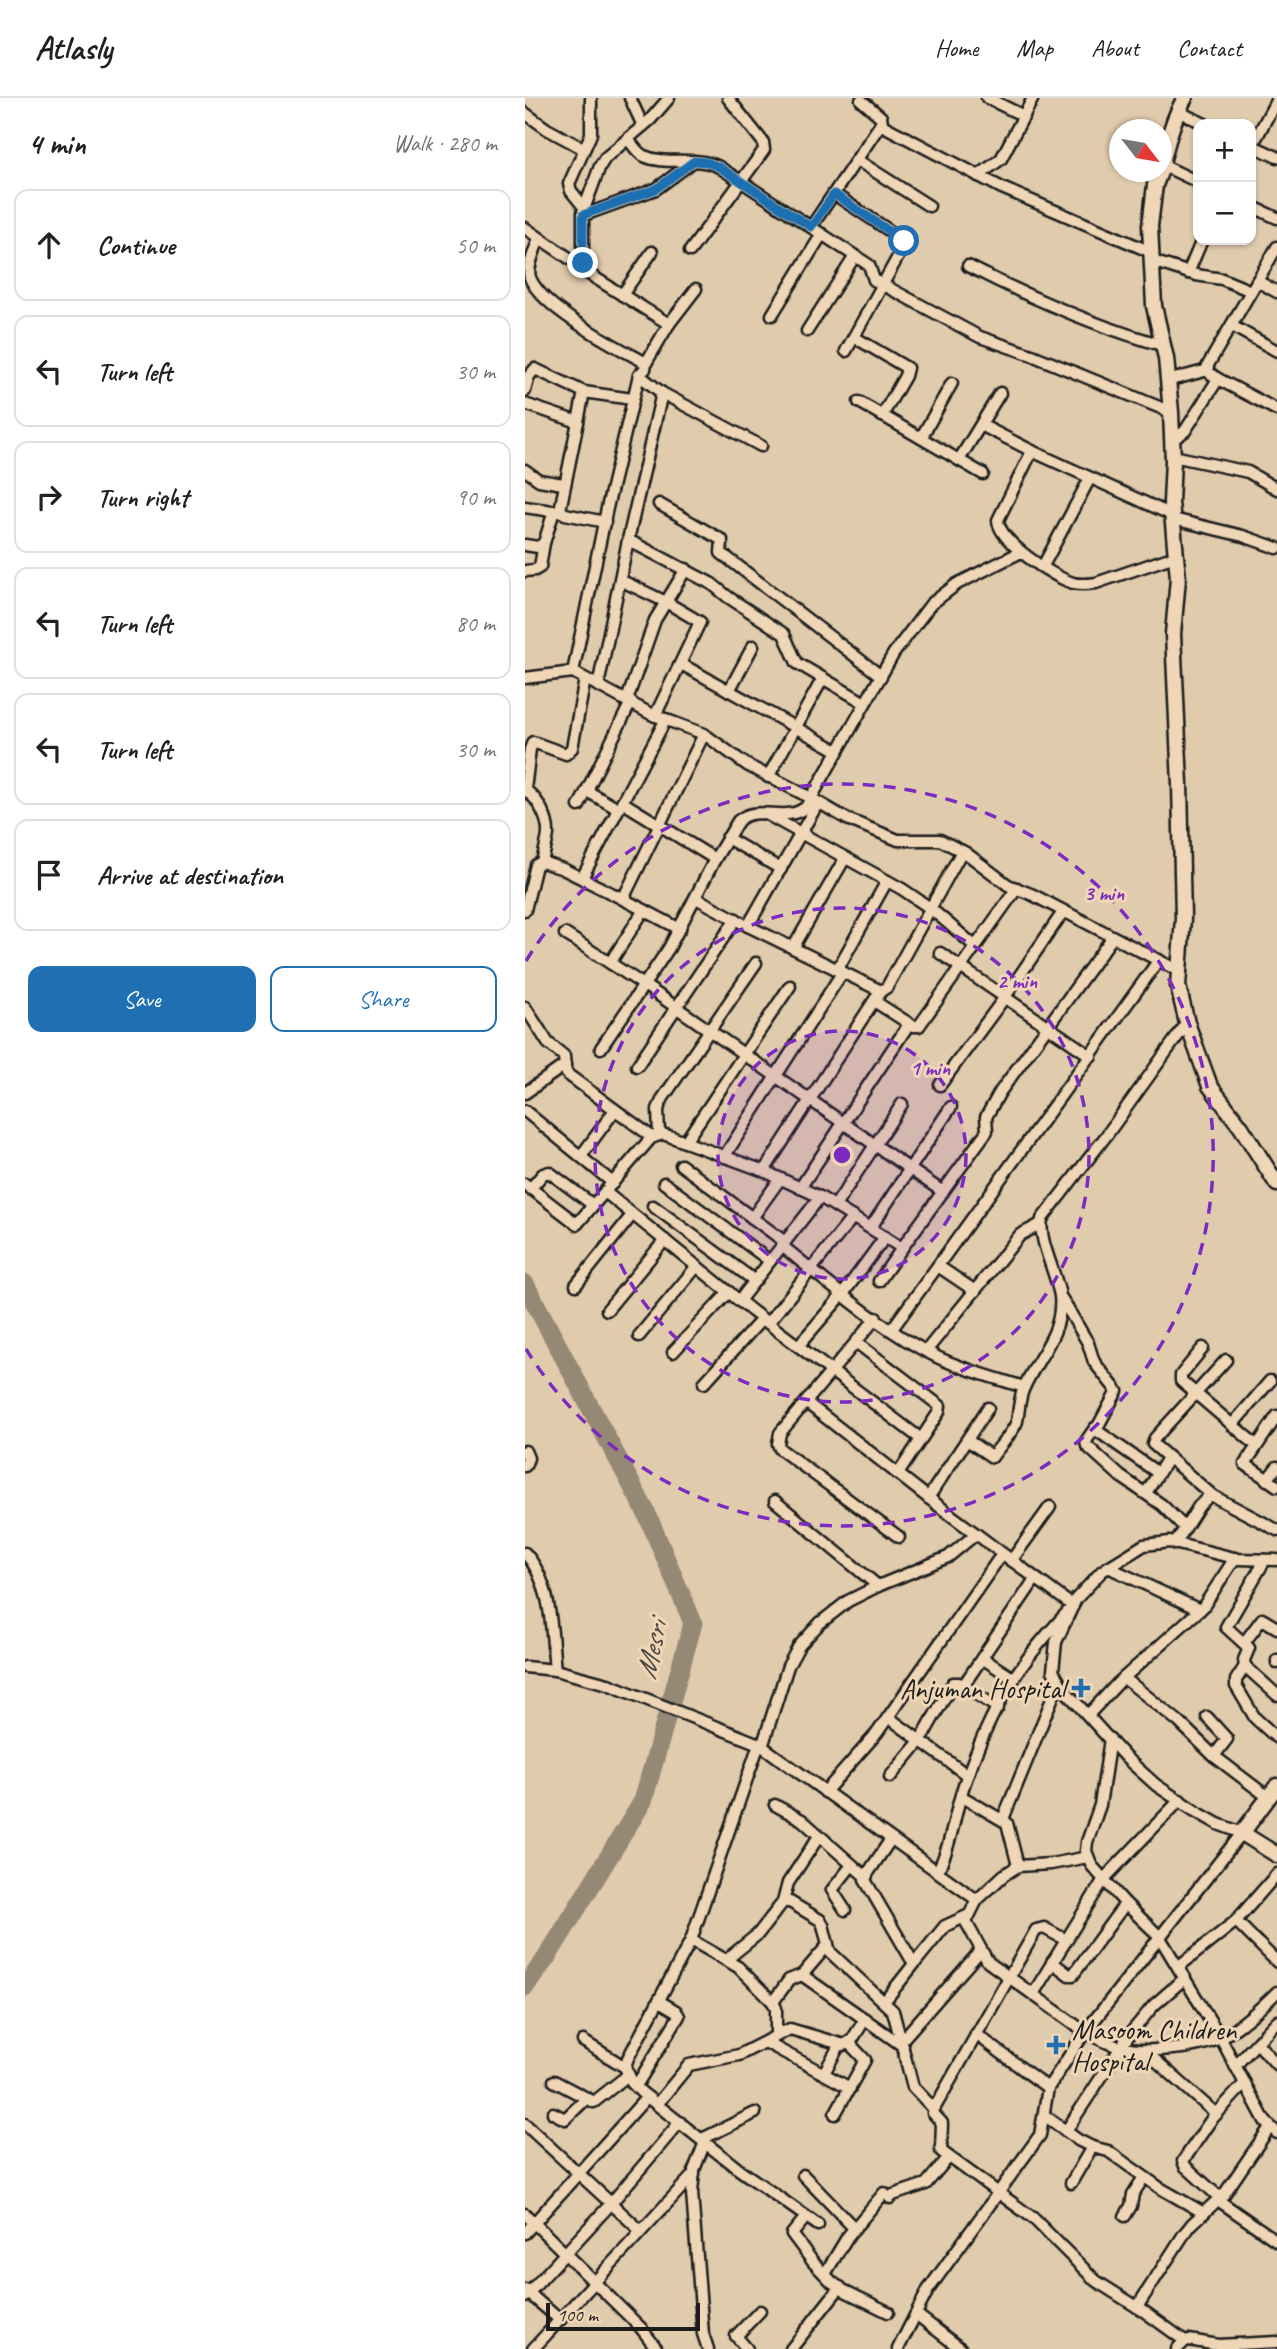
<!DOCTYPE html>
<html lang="en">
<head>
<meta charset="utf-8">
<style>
	body { margin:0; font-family:Caveat,sans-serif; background:#f2f2f2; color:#202124 }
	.controls { position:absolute; right:21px; top:21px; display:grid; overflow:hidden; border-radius:14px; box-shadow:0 2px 5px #0004 }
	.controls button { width:63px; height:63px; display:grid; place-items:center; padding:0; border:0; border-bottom:2px solid #e0e0e0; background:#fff; color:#202124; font:35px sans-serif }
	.compass { position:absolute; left:584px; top:21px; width:63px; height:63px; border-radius:50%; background:#fff; box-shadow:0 2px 5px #0004; rotate:121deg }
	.scale { position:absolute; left:21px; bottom:18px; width:154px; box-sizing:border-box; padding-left:7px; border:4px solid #1c1c1c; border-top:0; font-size:19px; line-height:24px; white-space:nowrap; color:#1c1c1c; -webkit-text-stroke:5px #eed6b6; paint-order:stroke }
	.stop { position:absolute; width:21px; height:21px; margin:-16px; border:5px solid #1f6fb2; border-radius:50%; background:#fff }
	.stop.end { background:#1f6fb2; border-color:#fff; box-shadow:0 2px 7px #0008 }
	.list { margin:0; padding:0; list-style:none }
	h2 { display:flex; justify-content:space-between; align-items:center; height:91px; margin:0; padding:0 28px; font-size:30px }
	h2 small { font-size:23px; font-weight:400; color:#757577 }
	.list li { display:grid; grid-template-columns:46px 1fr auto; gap:21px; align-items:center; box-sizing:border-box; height:112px; margin:0 14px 14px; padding:0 14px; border:2px solid #e0e0e0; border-radius:14px }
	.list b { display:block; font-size:26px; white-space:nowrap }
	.list em { font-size:23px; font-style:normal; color:#757577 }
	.actions { display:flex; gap:14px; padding:21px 28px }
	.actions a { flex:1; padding:16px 0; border:2px solid #1f6fb2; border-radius:14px; text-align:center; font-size:24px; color:#1f6fb2 }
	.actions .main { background:#1f6fb2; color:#fff }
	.icon { flex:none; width:38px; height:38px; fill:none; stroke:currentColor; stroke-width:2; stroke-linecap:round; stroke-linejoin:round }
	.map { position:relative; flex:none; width:752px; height:2251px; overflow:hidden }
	header { display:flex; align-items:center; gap:42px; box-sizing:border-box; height:98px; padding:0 35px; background:#fff; border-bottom:2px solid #e0e0e0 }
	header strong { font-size:33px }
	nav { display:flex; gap:38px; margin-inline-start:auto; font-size:24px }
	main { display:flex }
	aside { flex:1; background:#fff }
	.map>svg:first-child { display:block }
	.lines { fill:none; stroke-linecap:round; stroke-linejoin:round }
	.river { stroke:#958875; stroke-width:19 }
	.street-casing { stroke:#1c1c1c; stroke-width:15 }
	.secondary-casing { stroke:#1c1c1c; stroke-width:19 }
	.street { stroke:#eed6b6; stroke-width:10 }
	.secondary { stroke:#eed6b6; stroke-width:14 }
	.route { stroke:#1f6fb2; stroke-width:9 }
	.ring { fill:none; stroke:#7b2cbf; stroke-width:3.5; stroke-dasharray:12 9 }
	.poi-dot { fill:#1f6fb2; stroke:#eed6b6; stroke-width:2.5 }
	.labels { text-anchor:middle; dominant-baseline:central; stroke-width:6; stroke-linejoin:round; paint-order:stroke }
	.poi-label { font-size:28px; fill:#1c1c1c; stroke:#eed6b6; text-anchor:end }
	.water-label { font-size:30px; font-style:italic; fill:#4c4740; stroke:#eed6b6 }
	.centre { fill:#7b2cbf; stroke:#eed6b6; stroke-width:3.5 }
	.ring-label { font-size:21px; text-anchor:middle; font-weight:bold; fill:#7b2cbf; stroke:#eed6b6; stroke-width:6; stroke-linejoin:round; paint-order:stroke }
</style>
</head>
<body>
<header>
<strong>Atlasly</strong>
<nav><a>Home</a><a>Map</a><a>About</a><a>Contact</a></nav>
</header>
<main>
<aside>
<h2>4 min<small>Walk · 280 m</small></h2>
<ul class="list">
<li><svg class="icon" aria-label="ahead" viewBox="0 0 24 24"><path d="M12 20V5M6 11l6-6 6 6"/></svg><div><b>Continue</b></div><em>50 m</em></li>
<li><svg class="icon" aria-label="left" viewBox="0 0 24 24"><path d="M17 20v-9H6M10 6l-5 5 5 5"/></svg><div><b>Turn left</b></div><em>30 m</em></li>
<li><svg class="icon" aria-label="right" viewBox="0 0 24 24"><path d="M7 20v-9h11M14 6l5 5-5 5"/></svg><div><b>Turn right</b></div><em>90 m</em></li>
<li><svg class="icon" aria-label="left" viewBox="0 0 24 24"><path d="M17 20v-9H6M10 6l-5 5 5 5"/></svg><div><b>Turn left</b></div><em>80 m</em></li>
<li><svg class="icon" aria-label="left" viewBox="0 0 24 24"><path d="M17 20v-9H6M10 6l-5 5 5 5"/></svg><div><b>Turn left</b></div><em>30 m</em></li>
<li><svg class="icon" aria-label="arrive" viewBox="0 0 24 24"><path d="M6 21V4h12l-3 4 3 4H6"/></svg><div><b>Arrive at destination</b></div></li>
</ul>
<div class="actions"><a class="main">Save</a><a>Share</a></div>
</aside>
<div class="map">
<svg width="752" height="2251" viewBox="0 0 752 2251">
	<rect width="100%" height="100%" fill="#e1cbad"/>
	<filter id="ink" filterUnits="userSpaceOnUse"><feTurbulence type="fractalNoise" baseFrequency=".0143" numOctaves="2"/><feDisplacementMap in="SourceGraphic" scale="14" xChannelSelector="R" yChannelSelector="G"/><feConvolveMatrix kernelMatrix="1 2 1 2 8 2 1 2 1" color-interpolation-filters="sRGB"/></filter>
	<g filter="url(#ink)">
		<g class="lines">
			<path class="river" d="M 0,1186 L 121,1414 L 168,1525 L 118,1703 L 22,1859 L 0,1889"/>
			<defs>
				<g id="street">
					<path d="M 105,0 L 118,28"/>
					<path d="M 144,0 L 125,22 L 80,60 L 75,68 L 58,114 L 58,165 L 62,175 L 67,178 L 144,226"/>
					<path d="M 462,0 L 499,18"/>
					<path d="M 652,13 L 680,26"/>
					<path d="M 0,15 L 22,31 L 59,51"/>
					<path d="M 355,26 L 477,90 L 626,154"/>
					<path d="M 103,41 C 108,47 112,55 119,58 C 141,68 171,57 194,69 L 344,167 L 349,182 L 455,239 L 507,257 L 646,314"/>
					<path d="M 726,47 L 752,59"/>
					<path d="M 727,48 L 752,1"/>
					<path d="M 332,62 L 404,108"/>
					<path d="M 637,67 L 673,84"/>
					<path d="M 453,78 L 476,61 L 508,0"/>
					<path d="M 309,96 L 377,141 L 380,146 L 321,253"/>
					<path d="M 726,108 L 752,120"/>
					<path d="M 59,109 L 46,93 L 44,86 L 66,36 L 66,0"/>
					<path d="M 59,117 L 131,91 L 169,63"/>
					<path d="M 286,129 L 357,24 L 356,19 L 336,2"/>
					<path d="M 0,130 L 60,171"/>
					<path d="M 14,140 C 11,151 0,171 6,182 C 21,213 91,248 121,265"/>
					<path d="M 752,149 L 683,267 L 682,273 L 693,281 L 752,312"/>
					<path d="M 165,153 L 239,52 L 238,44 L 203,0"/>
					<path d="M 627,163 L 671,177 L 697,181 L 726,193"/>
					<path d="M 443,168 C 506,200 569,228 637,247"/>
					<path d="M 663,175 L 677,142"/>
					<path d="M 732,183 L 752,194"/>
					<path d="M 97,197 L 127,154"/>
					<path d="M 247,217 L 297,136"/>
					<path d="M 707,228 L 752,253"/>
					<path d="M 282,233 L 330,158"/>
					<path d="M 329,239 L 382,270 L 380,278 L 357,318"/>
					<path d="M 114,277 L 137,295 L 236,348"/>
					<path d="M 642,283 L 683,272"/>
					<path d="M 0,293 L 4,278 L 10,271 L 59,294 L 107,301"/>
					<path d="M 59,294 L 35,412 L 40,416 L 80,424"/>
					<path d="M 334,304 L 458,376"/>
					<path d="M 0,306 L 53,324"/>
					<path d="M 456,327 L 509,354 L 647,417"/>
					<path d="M 647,339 L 653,338 L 660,333 L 693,281"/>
					<path d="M 396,340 L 427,285"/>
					<path d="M 507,353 L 473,422 C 474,444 528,479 548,485 C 556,487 563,486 571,485 L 650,458"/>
					<path d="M 648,358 L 723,374 L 752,391"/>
					<path d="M 434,362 L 475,295"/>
					<path d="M 0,372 L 14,382 L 38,386"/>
					<path d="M 134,406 L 197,442 L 196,455 L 356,578"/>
					<path d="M 0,409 L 34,414"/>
					<path d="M 648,421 L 718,438 L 752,450"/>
					<path d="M 103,442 L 187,486 L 203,499 L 259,536 L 272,565 L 340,605"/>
					<path d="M 0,447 L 13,449 L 19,445 L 29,413"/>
					<path d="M 518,468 L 565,380"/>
					<path d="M 0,473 L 10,472 L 15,469 L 19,445"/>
					<path d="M 95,482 L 141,504 L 175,524 L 130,618"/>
					<path d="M 156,566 L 313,653"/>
					<path d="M 48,574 L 82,410 L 114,277 L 120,271 L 121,265 L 144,226 L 171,191"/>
					<path d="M 0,580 L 48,574 L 126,616 L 179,636 L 222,667 L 286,700 L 322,721 L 373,742 L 415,742 L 441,755 L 483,787 L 508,797 L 654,873"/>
					<path d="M 73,588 L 103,442 L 137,295"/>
					<path d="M 204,593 L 228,548"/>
					<path d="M 102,602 L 130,522 L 161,471"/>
					<path d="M 243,679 L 298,580"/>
					<path d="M 0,692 L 5,651 L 8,644 L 41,656 L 47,650 L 60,581"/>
					<path d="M 0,692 C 12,699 24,721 23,736 C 22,745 19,755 17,764"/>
					<path d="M 62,693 L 93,711"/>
					<path d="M 97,704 L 190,761"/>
					<path d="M 54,708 L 106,604"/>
					<path d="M 243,717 L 377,791 L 405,810 L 451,849"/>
					<path d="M 202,740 L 256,771"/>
					<path d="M 57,780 L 141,621"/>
					<path d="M 171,800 L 223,828 L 356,893 L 362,889 L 437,753"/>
					<path d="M 98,801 L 155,831"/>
					<path d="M 0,812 L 11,767 L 17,764 L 38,771 L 98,801 L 179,636"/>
					<path d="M 223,828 L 293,705"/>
					<path d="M 40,836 L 119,887 L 418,1094"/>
					<path d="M 268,850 L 320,760"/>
					<path d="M 415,855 L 566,958"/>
					<path d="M 85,865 L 119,812"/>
					<path d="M 312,872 L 362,783"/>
					<path d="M 356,893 L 353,898 L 352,905 L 388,928 L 394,928 L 492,790"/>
					<path d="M 0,909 L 23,945 L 39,958 L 40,970 L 42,976 L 127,1039"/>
					<path d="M 76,950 L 144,850 L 190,761 L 213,723 C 232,705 261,726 281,709 L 369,555 L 406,506 L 432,486 L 496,454"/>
					<path d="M 112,968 L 211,821"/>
					<path d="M 415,987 L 480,899 L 538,814"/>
					<path d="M 0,995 L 40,967"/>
					<path d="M 0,1013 L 88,1085"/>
					<path d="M 134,1037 L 133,1011 L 138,1000 L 231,865"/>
					<path d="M 160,1044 L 265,888"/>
					<path d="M 56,1058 L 90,1012"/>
					<path d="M 199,1059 L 317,875"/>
					<path d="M 156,1067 L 260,1144"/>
					<path d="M 239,1073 L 352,898"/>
					<path d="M 139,1085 L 245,1163"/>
					<path d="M 0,1086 L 52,1126 L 126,1040 L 137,1036 L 144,1038 L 239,1073 L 295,1099 L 377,1150 L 462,1033 L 461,1019 L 475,994 L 587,840"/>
					<path d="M 275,1090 L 384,926"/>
					<path d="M 5,1091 L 18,1076 L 24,1074 L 68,1107"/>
					<path d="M 80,1094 L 227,1213 L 396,1341"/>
					<path d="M 128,1108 L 230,1183"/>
					<path d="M 310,1108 L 377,1006"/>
					<path d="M 227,1120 L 255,1081"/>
					<path d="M 346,1129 L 426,1009"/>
					<path d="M 257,1148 C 305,1186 356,1232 412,1259 C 439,1272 470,1280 499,1289"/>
					<path d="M 413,1168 L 450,1193"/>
					<path d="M 354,1183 L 377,1150"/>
					<path d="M 51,1187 L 107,1117"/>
					<path d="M 537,1201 L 563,1245 L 569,1264 L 592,1293 L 571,1332 L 633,1375"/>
					<path d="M 214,1203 L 295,1099"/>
					<path d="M 82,1212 L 140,1142"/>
					<path d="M 351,1220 L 255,1335 L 253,1346 L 255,1351 L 374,1439"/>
					<path d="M 243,1225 L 328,1119"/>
					<path d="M 367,1231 L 634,862"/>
					<path d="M 114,1238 L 172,1168"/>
					<path d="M 332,1245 L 415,1308 L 414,1314 L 373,1376"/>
					<path d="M 273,1248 L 318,1196 L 360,1139"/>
					<path d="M 678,1250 L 656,1277 L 656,1283 L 731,1347"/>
					<path d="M 401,1253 L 495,1137 L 516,1126"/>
					<path d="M 148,1254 L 204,1194"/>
					<path d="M 179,1285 L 237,1221"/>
					<path d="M 282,1305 L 419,1412 L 548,1508 C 525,1533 501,1559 484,1588 C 465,1619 451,1653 439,1687 C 429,1716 427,1746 412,1774"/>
					<path d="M 752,1318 L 720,1366 L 752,1388"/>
					<path d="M 707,1327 L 745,1283"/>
					<path d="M 570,1330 L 561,1343 L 562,1348 L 595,1378 L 637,1407 L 660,1430"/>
					<path d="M 442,1342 L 467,1359 C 473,1350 490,1332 492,1323 C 494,1313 494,1302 498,1292 C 511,1260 539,1236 535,1198 C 531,1174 513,1142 517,1121 L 581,1038 L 662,925"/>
					<path d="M 0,1353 L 3,1360 L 0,1368"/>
					<path d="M 742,1382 L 752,1369"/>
					<path d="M 621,1395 L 643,1360"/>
					<path d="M 688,1398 L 628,1346 L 630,1340 L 701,1262"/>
					<path d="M 403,1400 L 463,1310"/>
					<path d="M 250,1403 L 353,1488"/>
					<path d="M 650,1446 L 674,1408 L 684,1398 L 688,1398 L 752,1432"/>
					<path d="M 0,1455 C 28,1486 26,1533 30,1572"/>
					<path d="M 740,1462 L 701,1529 L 724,1550 L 719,1562 L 720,1568 L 752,1597"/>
					<path d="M 486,1463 L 525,1409"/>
					<path d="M 583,1469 L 675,1512"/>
					<path d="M 719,1545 L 737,1521 L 752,1530"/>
					<path d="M 457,1560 L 489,1581"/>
					<path d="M 752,1562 L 752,1565"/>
					<path d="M 720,1568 L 711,1582 L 711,1588 L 730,1620 L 752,1640"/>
					<path d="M 0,1569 L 30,1572 L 83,1586 L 234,1646 L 452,1802 L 441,1824 L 463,1864 L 560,1934 L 717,1735 L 693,1726 L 670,1713 L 631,1687 L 601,1660 L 538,1590 L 528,1573 L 531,1544 L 551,1501 L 577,1473 L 619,1447 L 645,1444 L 713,1461 L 752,1462"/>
					<path d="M 599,1580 L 653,1623 L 689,1658 L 743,1699"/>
					<path d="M 438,1588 L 510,1481"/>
					<path d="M 563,1617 L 594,1584 L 678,1509 L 710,1460"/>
					<path d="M 363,1619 L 442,1677"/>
					<path d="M 682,1619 L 702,1641 L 689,1658"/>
					<path d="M 585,1641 L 575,1707 L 562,1744 L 561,1753 L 567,1768 L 599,1804 L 634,1838 L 695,1939 L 740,2023 L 752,2035"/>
					<path d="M 234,1646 L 166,1842 L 103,1960 L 100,1969 L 108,1986 L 116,1994 L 212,2070 L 293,2127"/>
					<path d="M 237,1649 L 263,1568 L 274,1548 L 295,1525 L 323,1503 L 353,1488 L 423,1459 L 451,1436"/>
					<path d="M 365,1679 L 395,1643 L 428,1585 L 434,1585 L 473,1610"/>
					<path d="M 300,1694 L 352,1635 L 477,1456"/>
					<path d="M 436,1698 L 482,1725 L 493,1768"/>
					<path d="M 250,1707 L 277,1722 L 341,1779"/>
					<path d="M 478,1721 L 534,1584"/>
					<path d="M 452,1802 L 479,1777 L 493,1768 L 526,1766 L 563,1759"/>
					<path d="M 258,1804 L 263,1785 L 294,1738"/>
					<path d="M 320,1812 L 307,1792 L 327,1767"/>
					<path d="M 711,1823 L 752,1864"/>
					<path d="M 166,1842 L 213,1869 L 248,1904 L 251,1910 L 251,1938"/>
					<path d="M 541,1842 L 519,1830 L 511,1832 L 409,2011 L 408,2015 L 417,2025 L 416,2053 L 508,2120 L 571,2183 L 620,2214 L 660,2243"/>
					<path d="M 201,1862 L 233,1836 L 258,1804 L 265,1804 L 295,1822 L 298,1827 L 305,1854 L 368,1913 L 388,1989 L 409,2011"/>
					<path d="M 527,1864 L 544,1877 L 548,1877 L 600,1806"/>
					<path d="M 389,1866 L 420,1828 L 444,1817"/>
					<path d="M 653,1869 L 711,1823 L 752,1776"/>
					<path d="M 277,1877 L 378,1948"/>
					<path d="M 508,1896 L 579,1781 L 655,1702"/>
					<path d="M 248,1904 L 264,1882 L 277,1877 L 302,1848"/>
					<path d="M 359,1904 L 389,1866 L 340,1782 L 343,1775 L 366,1741"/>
					<path d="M 451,1936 L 523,1990"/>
					<path d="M 377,1942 L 456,1852"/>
					<path d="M 58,1943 L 100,1969"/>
					<path d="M 240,1944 L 325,1990"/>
					<path d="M 732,1945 L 752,1967"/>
					<path d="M 619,1952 L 691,2016"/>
					<path d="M 710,1968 L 752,1923"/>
					<path d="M 299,1975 L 315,1946"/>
					<path d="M 29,1983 L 69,2004 L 103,1977"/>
					<path d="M 111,1988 L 154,1918 L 151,1913 L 134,1903"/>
					<path d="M 132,2006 L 164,1967 L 214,1957 L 265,1931 L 319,1947 L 327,1942 L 340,1921"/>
					<path d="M 28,2015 L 40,2021 L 61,2001"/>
					<path d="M 310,2016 L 340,1962 L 324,1945"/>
					<path d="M 519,2017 L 553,2042 L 567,2049 L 583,2053 L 635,2090 L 679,2115"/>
					<path d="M 0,2026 L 116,2133"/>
					<path d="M 541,2033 L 604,1937 L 629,1907 L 660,1880"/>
					<path d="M 177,2041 L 230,2015"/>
					<path d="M 180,2044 L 169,2072 L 167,2095 L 178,2236 L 183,2251"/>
					<path d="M 278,2077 L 329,2130"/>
					<path d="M 546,2085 L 567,2049"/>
					<path d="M 365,2100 L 368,2097 L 401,2086 L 423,2060"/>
					<path d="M 695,2100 L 660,2068 L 658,2063 L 686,2022 L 720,1985"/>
					<path d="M 693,2102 L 752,2143"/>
					<path d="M 0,2116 L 116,2230 L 132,2251"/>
					<path d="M 600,2118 L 606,2108 L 608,2096 L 619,2079"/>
					<path d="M 281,2119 L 267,2136 L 288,2164 L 307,2184 L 318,2192 L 363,2214"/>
					<path d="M 0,2135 L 122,1999"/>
					<path d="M 300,2176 L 323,2138 L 359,2095"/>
					<path d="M 0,2192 L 35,2222"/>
					<path d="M 0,2199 L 82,2110 L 155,2024"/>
					<path d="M 612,2209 L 659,2136 L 667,2126 L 700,2095 L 745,2029"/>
					<path d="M 391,2216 L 436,2251"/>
					<path d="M 8,2251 L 169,2076"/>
					<path d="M 222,2251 L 211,2238 L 235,2213"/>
					<path d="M 266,2251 L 315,2189"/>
					<path d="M 373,2251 L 403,2192 L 515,2037 L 523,1990 L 560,1934 C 571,1939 583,1946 595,1949 C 620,1956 674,1951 697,1939 C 717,1927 736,1910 752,1894"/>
					<path d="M 652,2251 L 660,2243 L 664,2242 L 693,2247 L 752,2244"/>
				</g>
				<g id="secondary">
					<path d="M 636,69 C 642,45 648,20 660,0"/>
					<path d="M 635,74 L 630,87 L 625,128 L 629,208 L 641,260 L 646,314 L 648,363 L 646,404 L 653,480 L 648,536 L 655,686 L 658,820 L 653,888 L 662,925 L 685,988 L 716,1029 L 752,1086"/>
					<path d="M 752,1688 L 717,1735 L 752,1757"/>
				</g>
			</defs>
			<use href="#street" class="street-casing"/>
			<use href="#secondary" class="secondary-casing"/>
			<use href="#street" class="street"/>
			<use href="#secondary" class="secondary"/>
		</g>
	</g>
	<g class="lines" filter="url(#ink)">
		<path class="route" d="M 58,165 L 58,117 L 131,91 L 169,63 L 181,64 L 194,69 L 286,129 L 309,96 L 379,143"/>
	</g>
	<circle cx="317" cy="1057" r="124" fill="#7b2cbf" fill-opacity=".12"/>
	<g class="ring">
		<circle cx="317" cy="1057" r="124"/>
		<circle cx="317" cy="1057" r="247"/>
		<path d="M1 863A371 371 0 1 1 1 1251"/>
	</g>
	<g class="poi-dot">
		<path d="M552.5 1579.5h7v7h7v7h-7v7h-7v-7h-7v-7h7z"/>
		<path d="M527.5 1936.5h7v7h7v7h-7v7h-7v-7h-7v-7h7z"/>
	</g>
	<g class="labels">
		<g class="poi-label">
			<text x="540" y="1590">Anjuman Hospital</text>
			<text x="547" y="1931" text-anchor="start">Masoom Children<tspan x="547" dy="32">Hospital</tspan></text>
		</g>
		<g class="water-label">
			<text transform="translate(126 1552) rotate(-78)">Mesri</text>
		</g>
	</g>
	<circle cx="317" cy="1057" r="10" class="centre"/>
	<g class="ring-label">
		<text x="579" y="802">3 min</text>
		<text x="492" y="890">2 min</text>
		<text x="405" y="977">1 min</text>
	</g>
</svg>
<div class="controls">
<button>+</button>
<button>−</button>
</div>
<svg class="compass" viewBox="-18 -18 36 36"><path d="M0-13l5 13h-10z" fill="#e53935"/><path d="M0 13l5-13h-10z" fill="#757577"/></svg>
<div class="scale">100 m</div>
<div class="stop" style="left:379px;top:143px"></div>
<div class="stop end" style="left:58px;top:165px"></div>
</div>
</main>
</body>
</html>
